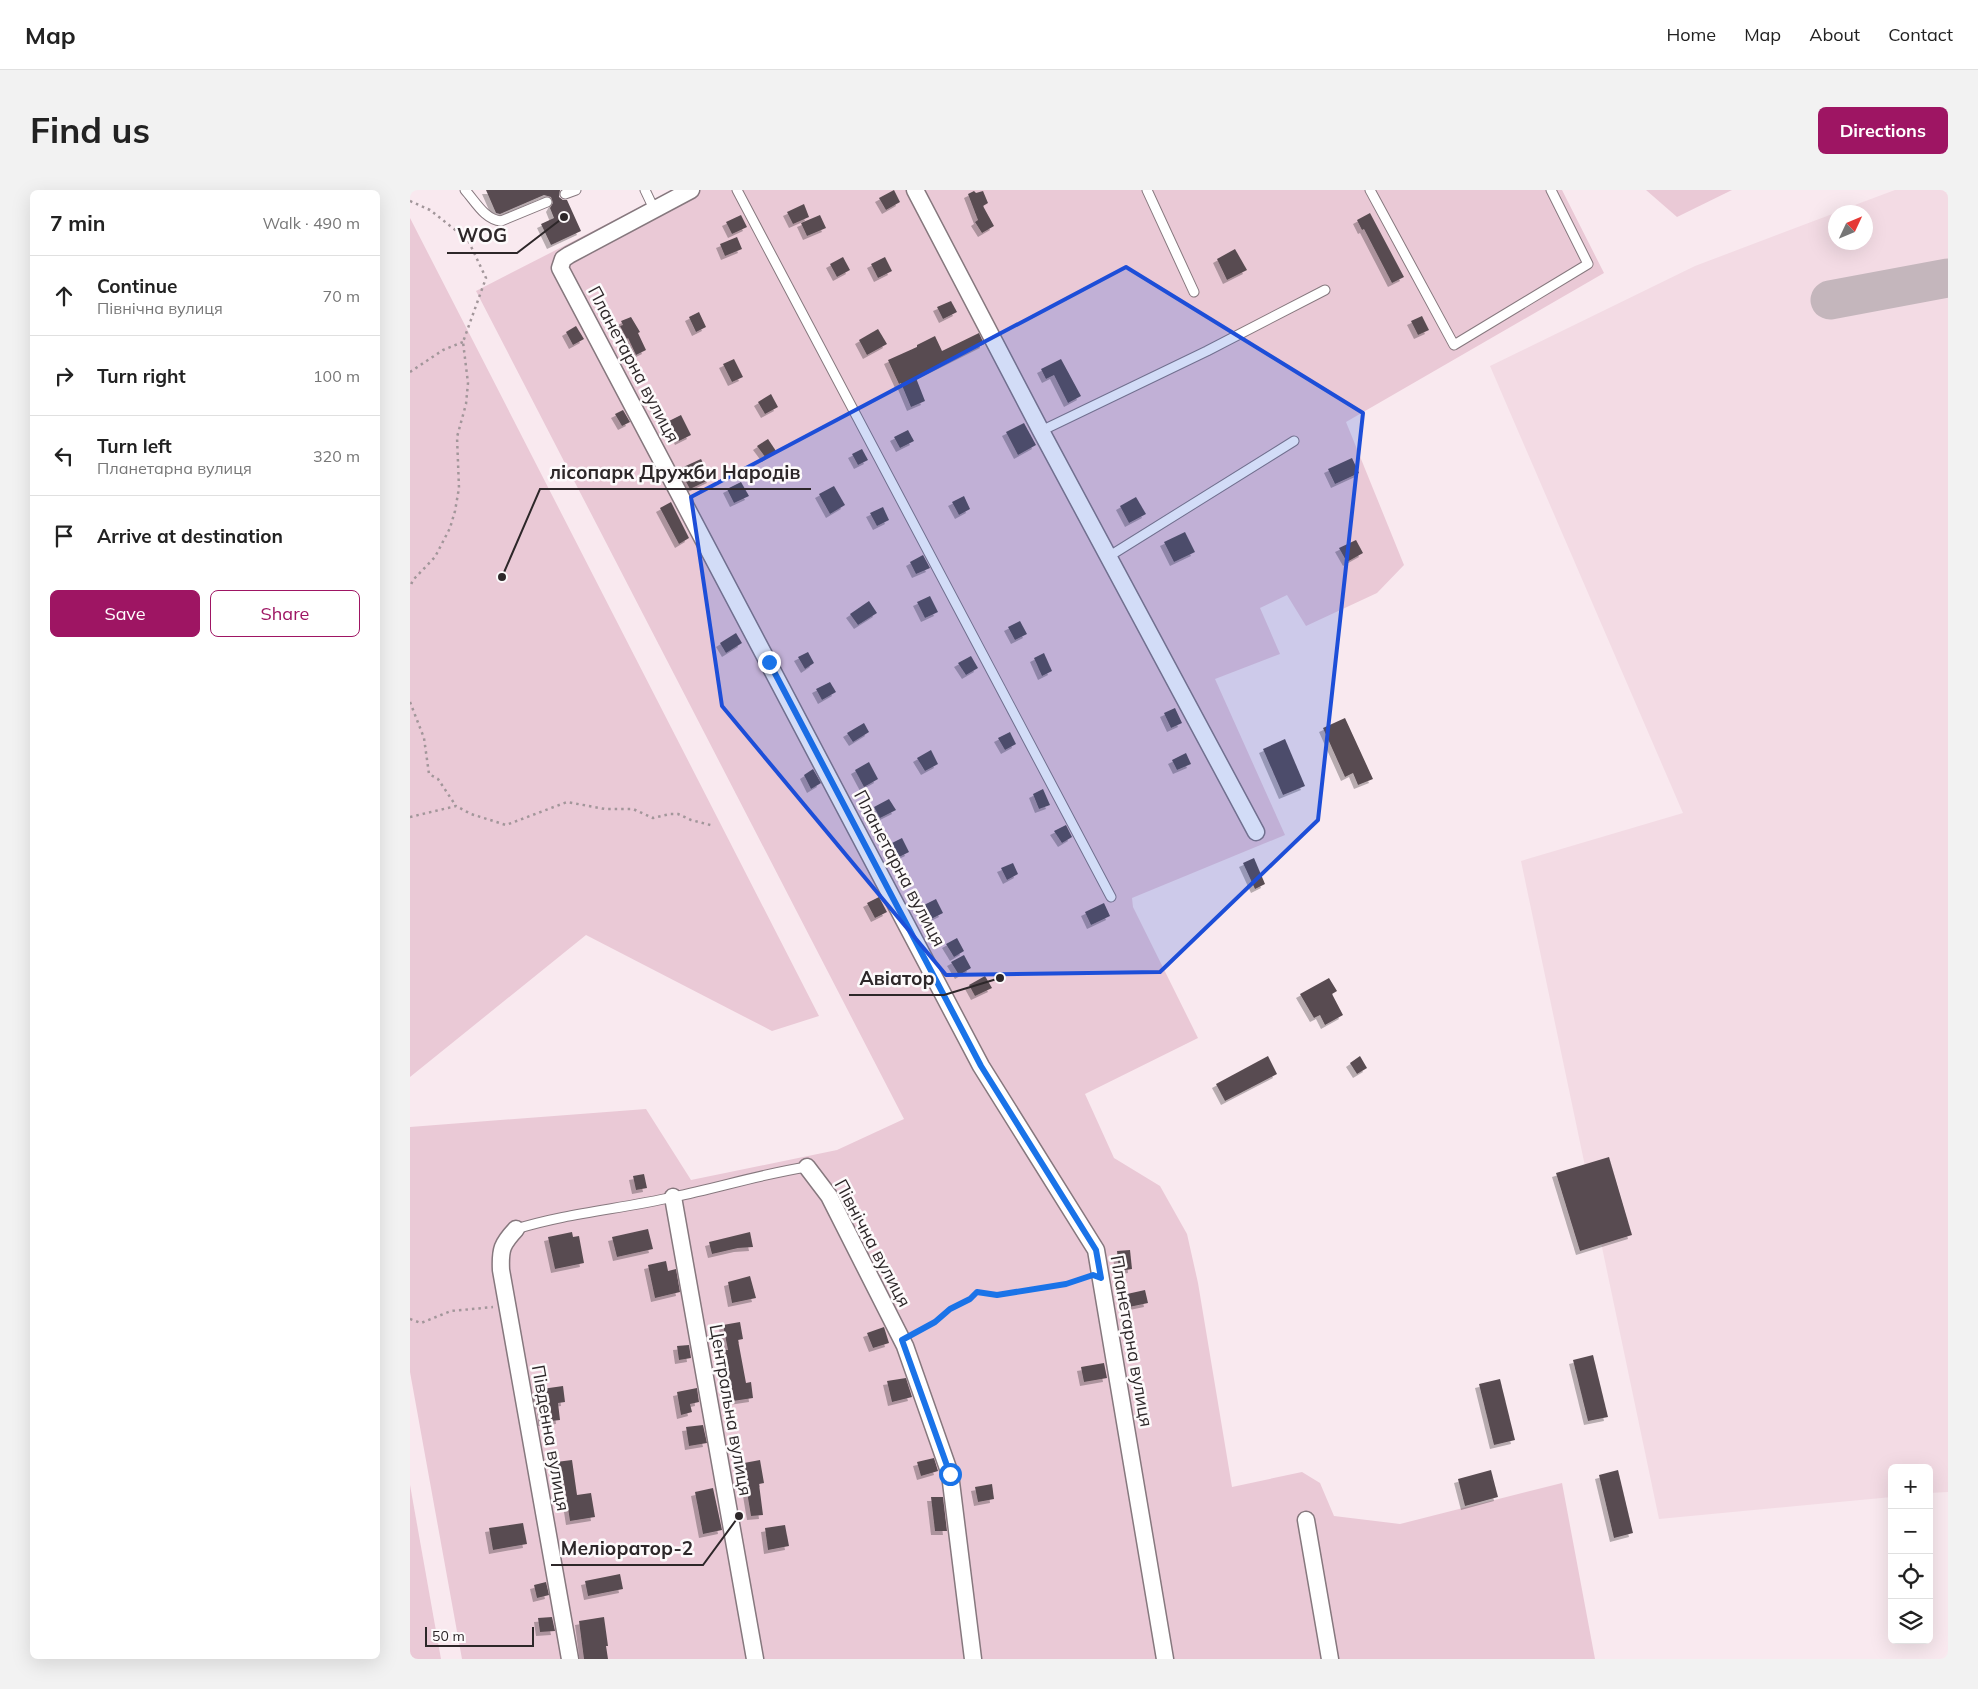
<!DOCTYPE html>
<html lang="en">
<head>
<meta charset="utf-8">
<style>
	body { margin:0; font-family:Mulish,sans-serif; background:#f2f2f2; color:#222 }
	.controls { position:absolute; right:15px; bottom:15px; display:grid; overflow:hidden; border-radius:8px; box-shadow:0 5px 20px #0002 }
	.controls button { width:45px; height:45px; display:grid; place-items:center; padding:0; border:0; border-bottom:1px solid #e0e0e0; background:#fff; color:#222; font:25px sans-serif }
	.compass { position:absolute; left:1418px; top:15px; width:45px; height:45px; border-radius:50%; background:#fff; box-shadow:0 5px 20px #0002; rotate:46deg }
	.scale { position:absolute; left:15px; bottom:12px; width:109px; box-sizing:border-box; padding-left:5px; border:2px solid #2d2729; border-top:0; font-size:14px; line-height:18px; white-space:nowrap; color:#2d2729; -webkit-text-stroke:4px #fdfafb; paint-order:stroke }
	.stop { position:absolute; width:15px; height:15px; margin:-11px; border:4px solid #1a73e8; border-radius:50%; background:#fff }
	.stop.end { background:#1a73e8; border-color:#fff; box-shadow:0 1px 5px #0008 }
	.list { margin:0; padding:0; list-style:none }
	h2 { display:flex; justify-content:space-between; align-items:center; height:65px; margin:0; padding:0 20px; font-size:21px }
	h2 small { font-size:16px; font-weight:400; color:#767676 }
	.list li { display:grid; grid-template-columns:32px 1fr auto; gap:15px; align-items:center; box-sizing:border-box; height:80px; padding:0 20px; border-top:1px solid #e0e0e0 }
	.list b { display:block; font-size:19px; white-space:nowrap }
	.list p { margin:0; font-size:16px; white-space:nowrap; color:#767676 }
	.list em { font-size:16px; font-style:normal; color:#767676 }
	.actions { display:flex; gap:10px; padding:15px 20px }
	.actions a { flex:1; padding:11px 0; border:1px solid #9e1563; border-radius:8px; text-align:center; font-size:18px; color:#9e1563 }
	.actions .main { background:#9e1563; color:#fff }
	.icon { flex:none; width:28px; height:28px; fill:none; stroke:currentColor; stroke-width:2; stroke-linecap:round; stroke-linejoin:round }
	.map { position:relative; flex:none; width:1538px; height:1469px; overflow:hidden; border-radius:8px }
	header { display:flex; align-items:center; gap:30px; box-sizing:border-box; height:70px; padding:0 25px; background:#fff; border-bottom:1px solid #e0e0e0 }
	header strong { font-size:24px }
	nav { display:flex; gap:28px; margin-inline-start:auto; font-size:18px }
	.intro { display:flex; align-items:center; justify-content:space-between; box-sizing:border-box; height:120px; padding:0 30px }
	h1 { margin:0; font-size:35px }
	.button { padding:12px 22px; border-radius:8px; background:#9e1563; color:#fff; font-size:18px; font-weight:700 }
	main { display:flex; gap:30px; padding:0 30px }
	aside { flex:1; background:#fff; border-radius:8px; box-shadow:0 5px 20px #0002 }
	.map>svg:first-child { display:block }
	.built { fill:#f3dbe4 }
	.green { fill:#eac9d6 }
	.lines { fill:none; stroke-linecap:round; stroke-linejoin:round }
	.taxiway { stroke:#c4b6bc; stroke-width:39 }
	.building { fill:#594c51; filter:url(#shadow) }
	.service-casing { stroke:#86787e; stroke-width:11 }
	.minor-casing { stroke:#86787e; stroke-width:19 }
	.path { stroke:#a2969a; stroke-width:2.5; stroke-dasharray:2.5 4; stroke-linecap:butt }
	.service { stroke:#fff; stroke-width:9 }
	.minor { stroke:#fff; stroke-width:16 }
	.route { stroke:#1a73e8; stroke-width:6 }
	.marked { fill:#1d4ed8; fill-opacity:0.2; stroke:#1d4ed8; stroke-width:4; stroke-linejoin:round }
	.labels { text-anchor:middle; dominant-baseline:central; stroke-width:5; stroke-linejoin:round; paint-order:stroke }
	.street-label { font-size:18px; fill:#2d2729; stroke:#fdfafb }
	.leader { fill:none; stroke:#2d2729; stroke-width:2 }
	.callout-dot { fill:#2d2729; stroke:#fdfafb; stroke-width:2 }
	.callout-label { font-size:19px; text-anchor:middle; font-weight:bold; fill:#2d2729; stroke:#fdfafb; stroke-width:5; stroke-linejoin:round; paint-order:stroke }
</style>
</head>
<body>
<header>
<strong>Map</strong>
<nav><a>Home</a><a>Map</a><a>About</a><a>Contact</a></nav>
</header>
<div class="intro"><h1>Find us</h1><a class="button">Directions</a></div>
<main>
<aside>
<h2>7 min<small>Walk · 490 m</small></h2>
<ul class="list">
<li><svg class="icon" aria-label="ahead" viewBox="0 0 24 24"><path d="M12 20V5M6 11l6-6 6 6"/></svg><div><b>Continue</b><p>Північна вулиця</p></div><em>70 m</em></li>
<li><svg class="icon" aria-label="right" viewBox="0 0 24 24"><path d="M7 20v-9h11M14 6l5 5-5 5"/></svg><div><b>Turn right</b></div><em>100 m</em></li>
<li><svg class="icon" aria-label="left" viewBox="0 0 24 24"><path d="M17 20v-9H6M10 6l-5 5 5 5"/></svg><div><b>Turn left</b><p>Планетарна вулиця</p></div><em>320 m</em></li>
<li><svg class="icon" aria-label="arrive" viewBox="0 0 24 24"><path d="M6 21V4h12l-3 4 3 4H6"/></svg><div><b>Arrive at destination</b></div></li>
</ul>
<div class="actions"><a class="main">Save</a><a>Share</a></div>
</aside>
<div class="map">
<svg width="1538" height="1469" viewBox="0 0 1538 1469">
	<defs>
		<filter id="shadow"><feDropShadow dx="-4" dy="4" stdDeviation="0" flood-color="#0004"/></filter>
	</defs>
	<rect width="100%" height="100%" fill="#f9e9ef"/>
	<path class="built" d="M 1485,0 L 1538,0 L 1538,1302 L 1519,1303 L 1519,1278 L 1482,1278 L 1482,1307 L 1249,1329 L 1111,671 L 1273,623 L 1080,176 L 1285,76 L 1425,23 L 1426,52 L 1456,52 L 1456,22 L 1426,22 Z"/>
	<g class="green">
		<path d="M 263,0 L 1152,0 L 1194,83 L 936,232 L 994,375 L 967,403 L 896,436 L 877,405 L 850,418 L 870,464 L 805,489 L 875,645 L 722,708 L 723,717 L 788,848 L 675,904 L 704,968 L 750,996 L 777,1044 L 788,1093 L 822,1297 L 892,1282 L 910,1293 L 924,1326 L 990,1334 L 1152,1293 L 1185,1469 L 52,1469 L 0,1182 L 0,937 L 236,919 L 281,990 L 427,960 L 494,929 L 66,101 Z"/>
		<path d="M 1236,0 L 1322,0 L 1267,27 Z"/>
		<path d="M 0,28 L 409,826 L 362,841 L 176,745 L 0,887 Z"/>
		<path d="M 0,1295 L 31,1469 L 0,1469 Z"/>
	</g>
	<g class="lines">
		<path class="taxiway" d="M 1420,110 L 1538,88"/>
	</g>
	<g class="building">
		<path d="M 76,0 L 150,0 L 149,7 L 153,10 L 157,10 L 171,41 L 141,55 L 131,34 L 144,28 L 140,18 L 143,13 L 141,7 L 134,5 L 90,24 L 86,23 Z"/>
		<path d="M 484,0 L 490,12 L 476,20 L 469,8 Z"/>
		<path d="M 564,1 L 566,3 L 573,1 L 578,13 L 573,16 L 584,36 L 572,43 L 565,32 L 568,30 L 558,4 Z"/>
		<path d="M 394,14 L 399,27 L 383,34 L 377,22 Z"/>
		<path d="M 960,23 L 994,87 L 982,93 L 954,39 L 952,40 L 947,30 Z"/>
		<path d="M 331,25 L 337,37 L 322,44 L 316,32 Z"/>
		<path d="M 410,25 L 416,38 L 397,46 L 391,33 Z"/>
		<path d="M 327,47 L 332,59 L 315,66 L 310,54 Z"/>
		<path d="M 825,59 L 837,80 L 817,90 L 807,69 Z"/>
		<path d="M 433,67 L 440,80 L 427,87 L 420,74 Z"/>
		<path d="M 475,67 L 482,81 L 468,88 L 461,74 Z"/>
		<path d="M 541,111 L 547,122 L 533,129 L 527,117 Z"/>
		<path d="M 289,122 L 296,137 L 286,142 L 279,127 Z"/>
		<path d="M 1012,126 L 1019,140 L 1008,145 L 1001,131 Z"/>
		<path d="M 221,127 L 230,142 L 228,143 L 236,160 L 226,165 L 218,148 L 217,149 L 210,136 L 213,135 L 211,131 Z"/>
		<path d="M 166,136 L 174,149 L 163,155 L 156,142 Z"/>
		<path d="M 468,139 L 477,154 L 457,165 L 449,150 Z"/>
		<path d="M 569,143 L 574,154 L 506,188 L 515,211 L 501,217 L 491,193 L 489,194 L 478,170 L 507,157 L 507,155 L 525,146 L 532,161 Z"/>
		<path d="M 324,169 L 333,187 L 322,192 L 313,174 Z"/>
		<path d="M 651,169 L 671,206 L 658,213 L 644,185 L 636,189 L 631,179 Z"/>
		<path d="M 361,204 L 368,217 L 355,224 L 348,212 Z"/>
		<path d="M 213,220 L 220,232 L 212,236 L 205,224 Z"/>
		<path d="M 271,225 L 281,245 L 269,251 L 259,231 Z"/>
		<path d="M 614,233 L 626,255 L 608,265 L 596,242 Z"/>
		<path d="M 498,240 L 504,251 L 490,258 L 484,247 Z"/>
		<path d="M 358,249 L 366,261 L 356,268 L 347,256 Z"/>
		<path d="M 452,259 L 458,270 L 448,275 L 442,264 Z"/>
		<path d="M 942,268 L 949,283 L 925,294 L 918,279 Z"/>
		<path d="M 291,269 L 301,289 L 280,299 L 269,279 Z"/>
		<path d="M 331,292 L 339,306 L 324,313 L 317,299 Z"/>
		<path d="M 424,296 L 435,315 L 420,324 L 409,304 Z"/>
		<path d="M 554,306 L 560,319 L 549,325 L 542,312 Z"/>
		<path d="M 726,307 L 736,324 L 719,333 L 710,316 Z"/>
		<path d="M 261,312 L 279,348 L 269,354 L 250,318 Z"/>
		<path d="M 473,317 L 479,330 L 467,336 L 460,323 Z"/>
		<path d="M 775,342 L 785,362 L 764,372 L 754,352 Z"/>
		<path d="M 946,350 L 953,363 L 937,372 L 929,358 Z"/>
		<path d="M 513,365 L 520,378 L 506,384 L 500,372 Z"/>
		<path d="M 520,406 L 528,422 L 515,428 L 507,412 Z"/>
		<path d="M 459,411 L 467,423 L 448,435 L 440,424 Z"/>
		<path d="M 610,431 L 617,444 L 605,450 L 598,437 Z"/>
		<path d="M 326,443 L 332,453 L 316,463 L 310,453 Z"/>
		<path d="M 398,462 L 404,473 L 395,479 L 388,467 Z"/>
		<path d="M 634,463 L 642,481 L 632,486 L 624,468 Z"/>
		<path d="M 561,466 L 568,478 L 556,485 L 548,473 Z"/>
		<path d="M 420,492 L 426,502 L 412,510 L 406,499 Z"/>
		<path d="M 765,518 L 772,533 L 761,538 L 754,523 Z"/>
		<path d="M 935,528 L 963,589 L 948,595 L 943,583 L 935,587 L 913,538 Z"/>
		<path d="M 454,533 L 459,542 L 443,552 L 437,543 Z"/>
		<path d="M 600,542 L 606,554 L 595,560 L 588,548 Z"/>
		<path d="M 875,549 L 895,596 L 873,605 L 853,559 Z"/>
		<path d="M 521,560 L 528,574 L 515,581 L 507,568 Z"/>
		<path d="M 776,563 L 781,574 L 767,580 L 762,570 Z"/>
		<path d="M 459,572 L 468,589 L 454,597 L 445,580 Z"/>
		<path d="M 403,579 L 411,593 L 401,599 L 394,585 Z"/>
		<path d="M 633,599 L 640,615 L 629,619 L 623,604 Z"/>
		<path d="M 479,609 L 486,620 L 470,628 L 464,617 Z"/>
		<path d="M 656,635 L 662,647 L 652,653 L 644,641 Z"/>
		<path d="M 492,648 L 499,662 L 489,667 L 482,653 Z"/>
		<path d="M 844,668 L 855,694 L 845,699 L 833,673 Z"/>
		<path d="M 603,673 L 608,684 L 597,690 L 591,678 Z"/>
		<path d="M 469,707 L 477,722 L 465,728 L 457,713 Z"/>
		<path d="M 526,709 L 533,723 L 519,730 L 512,716 Z"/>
		<path d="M 694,713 L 700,726 L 681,735 L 675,722 Z"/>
		<path d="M 547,748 L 554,761 L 544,767 L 536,754 Z"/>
		<path d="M 554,765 L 561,778 L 549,785 L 541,772 Z"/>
		<path d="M 575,786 L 582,798 L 565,806 L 559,795 Z"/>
		<path d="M 919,788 L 927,801 L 922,804 L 933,825 L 915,835 L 910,825 L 904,828 L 890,804 Z"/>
		<path d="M 858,866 L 867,884 L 815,911 L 806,894 Z"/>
		<path d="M 950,866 L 957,878 L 947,884 L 940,873 Z"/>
		<path d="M 1199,967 L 1222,1045 L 1170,1061 L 1146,983 Z"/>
		<path d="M 234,984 L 237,998 L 226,1000 L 223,986 Z"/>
		<path d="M 238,1039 L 243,1059 L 207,1067 L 202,1047 Z"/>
		<path d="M 162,1042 L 163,1047 L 169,1046 L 174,1073 L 145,1079 L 138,1047 Z"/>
		<path d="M 340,1042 L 343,1057 L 328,1058 L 302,1064 L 299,1052 Z"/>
		<path d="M 720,1060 L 722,1079 L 709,1081 L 707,1061 Z"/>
		<path d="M 256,1071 L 258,1081 L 266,1079 L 270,1102 L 245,1108 L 238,1075 Z"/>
		<path d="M 340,1086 L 346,1108 L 322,1113 L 318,1092 Z"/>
		<path d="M 735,1100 L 738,1113 L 719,1117 L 717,1104 Z"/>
		<path d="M 330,1132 L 333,1149 L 328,1150 L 336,1193 L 341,1192 L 343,1208 L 323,1211 L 315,1160 L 318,1160 L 313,1135 Z"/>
		<path d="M 474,1137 L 479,1153 L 463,1158 L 457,1143 Z"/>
		<path d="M 279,1155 L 281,1168 L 269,1170 L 267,1156 Z"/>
		<path d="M 1183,1165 L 1198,1227 L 1178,1231 L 1163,1170 Z"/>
		<path d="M 694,1173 L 697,1188 L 674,1192 L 671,1177 Z"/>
		<path d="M 496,1188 L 502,1207 L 482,1212 L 477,1191 Z"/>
		<path d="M 1090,1189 L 1105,1250 L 1084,1255 L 1069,1194 Z"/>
		<path d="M 153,1196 L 155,1212 L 148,1213 L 150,1230 L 132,1232 L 131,1215 L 128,1216 L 125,1200 Z"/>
		<path d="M 287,1198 L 289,1212 L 280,1214 L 282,1222 L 271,1225 L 267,1202 Z"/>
		<path d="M 293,1235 L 297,1253 L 279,1256 L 276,1237 Z"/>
		<path d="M 524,1268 L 528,1281 L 511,1286 L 507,1272 Z"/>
		<path d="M 162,1270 L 167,1305 L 181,1303 L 185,1327 L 160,1331 L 154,1292 L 149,1292 L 146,1272 Z"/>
		<path d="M 350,1270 L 354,1293 L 349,1294 L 353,1325 L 341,1326 L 336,1296 L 332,1297 L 329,1280 L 335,1279 L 334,1273 Z"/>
		<path d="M 1081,1280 L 1088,1307 L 1055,1316 L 1048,1289 Z"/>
		<path d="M 1208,1280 L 1223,1343 L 1204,1348 L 1189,1285 Z"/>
		<path d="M 582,1294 L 584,1309 L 568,1312 L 565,1297 Z"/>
		<path d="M 303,1298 L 312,1340 L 293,1344 L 285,1302 Z"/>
		<path d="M 521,1307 L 533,1307 L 537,1341 L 525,1341 Z"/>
		<path d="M 113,1333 L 117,1354 L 83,1360 L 79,1338 Z"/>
		<path d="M 375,1335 L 379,1356 L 358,1360 L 355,1338 Z"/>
		<path d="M 210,1384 L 213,1399 L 178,1406 L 175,1391 Z"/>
		<path d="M 136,1392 L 139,1405 L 127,1408 L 124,1395 Z"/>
		<path d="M 142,1427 L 145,1441 L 130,1442 L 128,1428 Z"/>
		<path d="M 194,1427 L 198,1456 L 196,1456 L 198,1469 L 174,1469 L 169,1431 Z"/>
	</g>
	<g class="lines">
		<defs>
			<g id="service">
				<path d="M 55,0 C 65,11 75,30 91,31 L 137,12"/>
				<path d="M 235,0 L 244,19"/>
				<path d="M 327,0 L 701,707"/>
				<path d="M 737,0 L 784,102"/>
				<path d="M 960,0 L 1044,155 L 1178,74 L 1141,0"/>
				<path d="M 155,4 L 166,0"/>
				<path d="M 631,241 L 797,161 L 915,100"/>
				<path d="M 698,367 L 884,251"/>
				<path d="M 106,1039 C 157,1023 211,1019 263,1007 C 308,998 351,984 397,977"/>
			</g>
			<g id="minor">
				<path d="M 281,0 L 159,65 L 153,69 L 150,78 L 571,876 L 686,1060 L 755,1469"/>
				<path d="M 505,0 L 631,241 L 846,642"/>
				<path d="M 397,977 L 419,1006 L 495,1156 L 540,1284 L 563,1469"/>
				<path d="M 263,1007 L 345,1469"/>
				<path d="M 106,1039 C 92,1054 90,1059 91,1080 L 160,1469"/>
				<path d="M 896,1330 L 920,1469"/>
			</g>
		</defs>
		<use href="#service" class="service-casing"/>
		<use href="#minor" class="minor-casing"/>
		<g class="path">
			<path d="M 0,11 L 20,20 L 58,50 L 76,88 L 53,152 L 58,193 L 56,214 L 47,247 L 49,298 L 45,321 L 40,338 L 25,367 L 3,390 L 0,397"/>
			<path d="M 0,182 L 33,160 L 53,152"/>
			<path d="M 0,512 L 14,548 L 19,584 L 28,589 L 46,616"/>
			<path d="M 0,627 L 46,616 L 61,624 L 96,635 L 157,612 L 195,619 L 223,619 L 243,628 L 260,624 L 268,624 L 281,630 L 304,636"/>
			<path d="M 0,1129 L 11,1133 L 41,1121 L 83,1117"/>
			<path d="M 504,1144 L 525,1132 L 540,1119 L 560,1109 L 567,1102 L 587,1105 L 656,1094 L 676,1087"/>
		</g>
		<use href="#service" class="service"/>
		<use href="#minor" class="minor"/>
	</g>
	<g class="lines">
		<path class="route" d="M 359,472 L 571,876 L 686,1060 L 691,1088 L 683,1085 L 656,1094 L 587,1105 L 567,1102 L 560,1109 L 540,1119 L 525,1132 L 492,1150 L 540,1284"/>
	</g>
	<path class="marked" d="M 716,77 L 953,223 L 908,630 L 750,782 L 536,785 L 312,516 L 281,307 Z"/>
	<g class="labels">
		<g class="street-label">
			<text transform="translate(224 174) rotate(62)">Планетарна вулиця</text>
			<text transform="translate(490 678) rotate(62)">Планетарна вулиця</text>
			<text transform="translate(463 1053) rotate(62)">Північна вулиця</text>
			<text transform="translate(722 1151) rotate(80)">Планетарна вулиця</text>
			<text transform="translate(321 1220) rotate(80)">Центральна вулиця</text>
			<text transform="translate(141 1248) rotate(80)">Південна вулиця</text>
		</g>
	</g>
	<path class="leader" d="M154 27L107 63H37M92 387L130 299H401M590 788L534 805H439M329 1326L293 1375H141"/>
	<g class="callout-dot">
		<circle cx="154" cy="27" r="5"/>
		<circle cx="92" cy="387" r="5"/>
		<circle cx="590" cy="788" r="5"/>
		<circle cx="329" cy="1326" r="5"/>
	</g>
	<g class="callout-label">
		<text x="72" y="52">WOG</text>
		<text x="265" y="289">лісопарк Дружби Народів</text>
		<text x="487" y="795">Авіатор</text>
		<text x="217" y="1365">Меліоратор-2</text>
	</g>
</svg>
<div class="controls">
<button>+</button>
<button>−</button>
<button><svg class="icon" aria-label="locate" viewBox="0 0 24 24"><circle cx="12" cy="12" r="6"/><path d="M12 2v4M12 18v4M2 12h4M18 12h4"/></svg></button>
<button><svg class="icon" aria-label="layers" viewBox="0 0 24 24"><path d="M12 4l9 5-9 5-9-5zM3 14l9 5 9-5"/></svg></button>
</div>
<svg class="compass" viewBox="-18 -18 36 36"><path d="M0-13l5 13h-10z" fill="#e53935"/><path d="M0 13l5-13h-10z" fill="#767676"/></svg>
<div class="scale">50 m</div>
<div class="stop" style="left:540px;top:1284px"></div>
<div class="stop end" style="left:359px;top:472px"></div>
</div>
</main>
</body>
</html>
